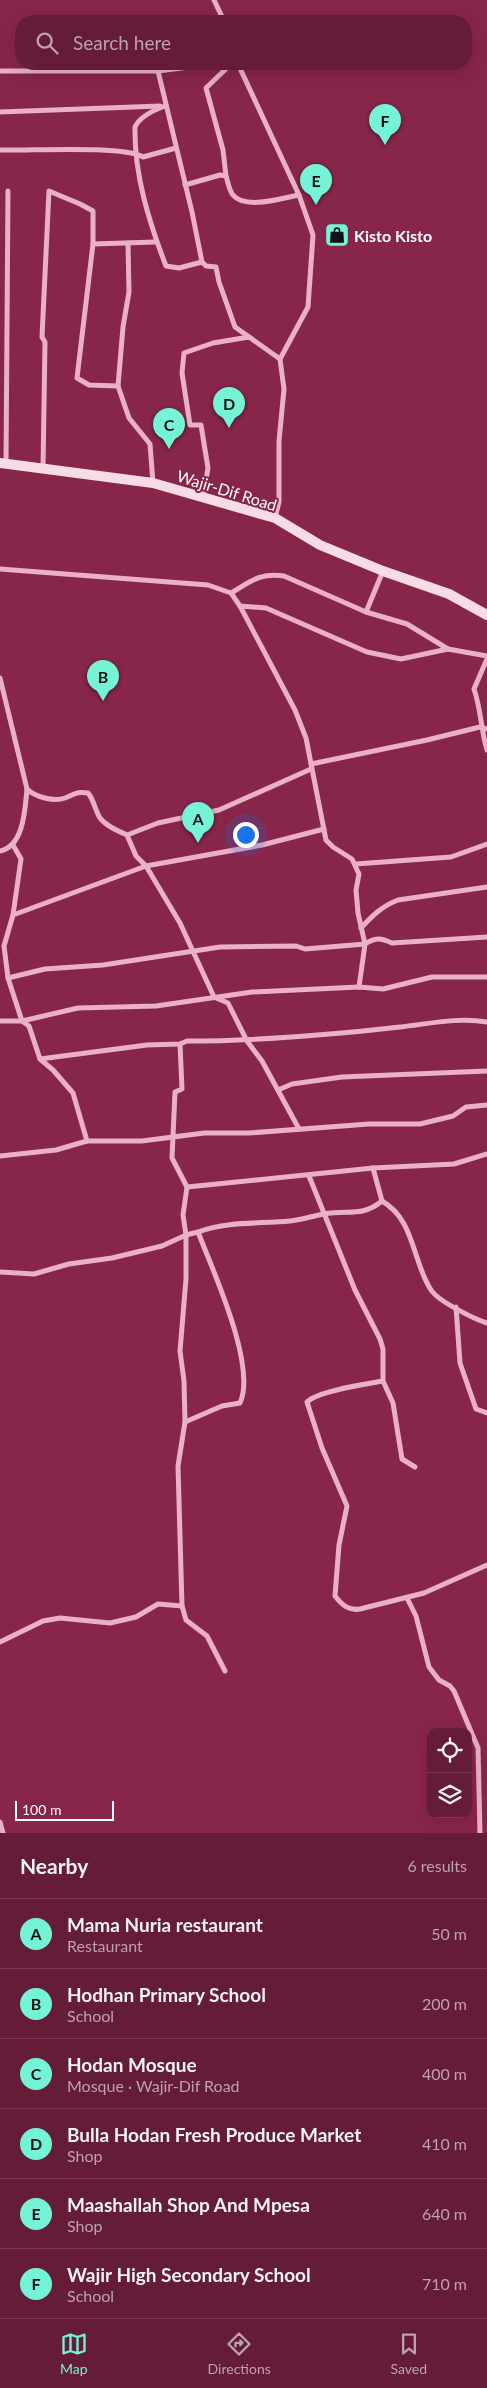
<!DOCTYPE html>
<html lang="en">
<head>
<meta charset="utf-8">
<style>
	body { margin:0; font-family:Lato,sans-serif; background:#6b2540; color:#f1f3f6 }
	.controls { position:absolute; right:15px; bottom:15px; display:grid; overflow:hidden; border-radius:10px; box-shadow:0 5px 20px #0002 }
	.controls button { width:45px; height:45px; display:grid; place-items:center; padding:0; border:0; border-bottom:1px solid #793a53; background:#651c38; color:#f1f3f6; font:25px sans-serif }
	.scale { position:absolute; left:15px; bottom:12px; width:99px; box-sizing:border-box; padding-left:5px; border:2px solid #fff; border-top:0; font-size:14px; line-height:18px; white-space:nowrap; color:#fff; -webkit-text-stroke:4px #87254a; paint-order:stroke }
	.you { position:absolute; left:245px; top:834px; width:18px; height:18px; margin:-12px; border:4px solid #fff; border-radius:50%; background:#1a73e8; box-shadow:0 0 0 8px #1a73e833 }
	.badge { display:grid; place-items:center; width:32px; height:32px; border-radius:50%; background:#75f3d6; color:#111; font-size:16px; font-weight:700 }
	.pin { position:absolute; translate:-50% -41px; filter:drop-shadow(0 1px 2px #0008) }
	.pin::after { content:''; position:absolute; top:26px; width:18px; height:15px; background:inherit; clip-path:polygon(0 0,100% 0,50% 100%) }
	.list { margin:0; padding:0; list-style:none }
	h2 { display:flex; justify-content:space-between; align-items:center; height:65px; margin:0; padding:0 20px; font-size:21px }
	h2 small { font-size:16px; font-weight:400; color:#bca1ae }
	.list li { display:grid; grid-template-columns:32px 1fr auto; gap:15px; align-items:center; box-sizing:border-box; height:70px; padding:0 20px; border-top:1px solid #793a53 }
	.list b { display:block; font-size:19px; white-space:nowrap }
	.list p { margin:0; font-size:16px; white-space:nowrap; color:#bca1ae }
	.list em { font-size:16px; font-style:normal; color:#bca1ae }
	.icon { flex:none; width:28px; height:28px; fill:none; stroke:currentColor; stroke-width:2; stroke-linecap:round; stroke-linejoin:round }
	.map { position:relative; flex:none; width:487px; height:1833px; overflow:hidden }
	.search { position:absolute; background:#651c38; box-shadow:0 5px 20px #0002; left:15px; right:15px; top:15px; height:55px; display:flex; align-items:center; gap:12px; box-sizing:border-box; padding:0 18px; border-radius:20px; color:#bca1ae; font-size:19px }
	.sheet { height:485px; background:#651c38 }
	nav { display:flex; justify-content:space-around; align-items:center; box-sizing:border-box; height:70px; border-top:1px solid #793a53; background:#651c38; font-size:14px; color:#bca1ae }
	nav a { display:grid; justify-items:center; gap:2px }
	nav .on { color:#75f3d6 }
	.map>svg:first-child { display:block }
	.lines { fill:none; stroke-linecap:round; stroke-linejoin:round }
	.minor { stroke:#e9b0c6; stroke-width:5 }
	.secondary { stroke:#f7dbe5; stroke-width:10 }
	.labels { text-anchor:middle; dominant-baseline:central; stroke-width:4; stroke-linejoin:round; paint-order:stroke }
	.poi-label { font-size:16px; font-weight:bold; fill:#fff; stroke:#87254a; text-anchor:start }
	.street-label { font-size:16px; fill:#fff; stroke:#87254a }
</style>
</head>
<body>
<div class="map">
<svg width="487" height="1833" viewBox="0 0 487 1833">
	<rect width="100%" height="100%" fill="#87254a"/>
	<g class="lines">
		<g class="minor">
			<path d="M 214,0 L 224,21"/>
			<path d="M 238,64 L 299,195 L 313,235 L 308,307 L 280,359 L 284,389 L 279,441 L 279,502 L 275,518"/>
			<path d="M 0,71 L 158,71 L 213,64"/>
			<path d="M 158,71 L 192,212 L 202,262 L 206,266 L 216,267 L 219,282 L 235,327 L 280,359"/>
			<path d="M 165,106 C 154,110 140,116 135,127 C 134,174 149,222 166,266 L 179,268 L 202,262"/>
			<path d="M 0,112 L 160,106"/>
			<path d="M 0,150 C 30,151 122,145 143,157 L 176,148"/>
			<path d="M 226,176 L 223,150 L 206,88 L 231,64"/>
			<path d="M 185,185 L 220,175 L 226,176 C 228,182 229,190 233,195 C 245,210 282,198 299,195"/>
			<path d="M 128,243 L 129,292 L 123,327 L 118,386 L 129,418 L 150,444 L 153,483"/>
			<path d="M 93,244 L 77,378 L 89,385 L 118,386"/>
			<path d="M 6,464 L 8,191"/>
			<path d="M 43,469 L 45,342 L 42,337 L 49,191 L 80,204 L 93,211 L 93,244 L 155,242"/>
			<path d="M 203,497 L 208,468 L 201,425 L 190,425 L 182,373 L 184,353 L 213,343 L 249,337"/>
			<path d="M 0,569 L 208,585 L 231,593 L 240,606 L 295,710 L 306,738 L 326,840 L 333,847 L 352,859 L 359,874 L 356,890 L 358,913 L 365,944 L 359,987"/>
			<path d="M 231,593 C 250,582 260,572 284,576 L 366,612 L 407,624 L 448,649"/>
			<path d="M 240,606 L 266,608 L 367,652 L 401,659 L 448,649 L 487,656"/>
			<path d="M 366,612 L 383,571"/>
			<path d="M 487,659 L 474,689 C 481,709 481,730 487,750"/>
			<path d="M 0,678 L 27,789 C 35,797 54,802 65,798 C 75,794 77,791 88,793 C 94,800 95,810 100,818 C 106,826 118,831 127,835 L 136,856 L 146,866 L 262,845 L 324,829"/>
			<path d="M 311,764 L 427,740 L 480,727 L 487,729"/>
			<path d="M 127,835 L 158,823 L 219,810 L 311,769"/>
			<path d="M 13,845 L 21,859 L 13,915"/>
			<path d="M 0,851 C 24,846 25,809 27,789"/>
			<path d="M 356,864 L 451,857 L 487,844"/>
			<path d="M 361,928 C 372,916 382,906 398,900 L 487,887"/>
			<path d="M 487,937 L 392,943 C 381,938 376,937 365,944 L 305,949 L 296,946 L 220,947 L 103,965 L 45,969 L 8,978 L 22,1021 L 29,1026 L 40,1059 L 53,1070 L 73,1093 L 87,1141 L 142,1141 L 204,1133 L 249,1133 L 369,1124 L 420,1124 L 453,1116 L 466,1107 L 487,1105"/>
			<path d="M 8,978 L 4,946 L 13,915 L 146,866 L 180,923 L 214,997 L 228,1003 L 247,1041 L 262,1061 L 299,1129"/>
			<path d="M 0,1021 L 22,1021 L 78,1008 L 156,1006 L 252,992 L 359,987 L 383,989 L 432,977 L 487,977"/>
			<path d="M 180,1044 L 182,1089 L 175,1092 L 172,1158 L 187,1187 L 183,1215 L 186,1235 L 198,1232 C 213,1271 257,1366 240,1403 L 222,1406 L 185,1422"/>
			<path d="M 40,1059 L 147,1045 L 180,1044 L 187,1041 C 258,1041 329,1035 400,1027 C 428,1024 458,1017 487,1022"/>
			<path d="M 278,1090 L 292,1084 L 342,1077 L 487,1071"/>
			<path d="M 0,1156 L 56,1150 L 87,1141"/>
			<path d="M 309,1176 L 355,1290 L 380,1339 L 383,1349 L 383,1381 L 393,1403 L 402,1459 L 415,1467"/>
			<path d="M 187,1187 L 373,1168 L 454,1164 L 487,1154"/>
			<path d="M 382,1201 C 415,1220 412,1261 431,1290 C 438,1301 474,1319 487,1323"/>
			<path d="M 198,1232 C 228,1221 259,1224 290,1221 C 301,1220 312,1216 324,1214 C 348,1209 361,1218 382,1201 L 373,1168"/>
			<path d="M 0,1272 L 34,1274 L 69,1264 L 112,1258 L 162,1246 L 186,1235 L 186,1279 L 180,1351 L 184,1381 L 185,1422 L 178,1466 L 182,1606 L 186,1620 L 207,1636 L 225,1671"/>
			<path d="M 456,1307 L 460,1363 L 476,1409 L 487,1413"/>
			<path d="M 383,1381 C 367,1384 317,1391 307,1402 L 322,1448 L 347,1506 L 339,1545 L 335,1596 C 342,1605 349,1611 360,1609 L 424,1593 L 487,1565"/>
			<path d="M 407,1598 L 416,1616 L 429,1667 L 439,1680 L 450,1686 L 454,1691 L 478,1748 L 480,1833"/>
			<path d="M 0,1642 L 43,1621 L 60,1618 L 110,1623 L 136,1617 L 158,1604 L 182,1606"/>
			<path d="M 0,1822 L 3,1833"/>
		</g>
		<path class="secondary" d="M 0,463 L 153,483 L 275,518 L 320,545 L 383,571 L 449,594 L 487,615"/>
	</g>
	<defs>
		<symbol id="shop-square" viewBox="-11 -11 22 22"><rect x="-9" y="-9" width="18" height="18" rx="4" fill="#75f3d6" stroke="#87254a"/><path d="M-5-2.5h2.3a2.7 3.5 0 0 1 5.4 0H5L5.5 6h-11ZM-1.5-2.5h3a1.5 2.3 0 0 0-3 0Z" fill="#111"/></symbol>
	</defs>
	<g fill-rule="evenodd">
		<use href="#shop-square" x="323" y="221" width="28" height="28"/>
	</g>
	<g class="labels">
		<g class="poi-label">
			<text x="354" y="235">Kisto Kisto</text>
		</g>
		<g class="street-label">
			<text transform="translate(227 490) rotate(17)">Wajir-Dif Road</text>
		</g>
	</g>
</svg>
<div class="controls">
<button><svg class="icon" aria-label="locate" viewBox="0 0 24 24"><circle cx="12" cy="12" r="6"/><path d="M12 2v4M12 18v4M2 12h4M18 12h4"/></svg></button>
<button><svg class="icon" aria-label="layers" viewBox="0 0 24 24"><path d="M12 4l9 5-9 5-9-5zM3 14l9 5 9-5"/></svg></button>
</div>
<div class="scale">100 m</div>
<div class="you"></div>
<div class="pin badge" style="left:198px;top:843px">A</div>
<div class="pin badge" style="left:103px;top:701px">B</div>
<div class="pin badge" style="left:169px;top:449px">C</div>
<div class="pin badge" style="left:229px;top:428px">D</div>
<div class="pin badge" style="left:316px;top:205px">E</div>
<div class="pin badge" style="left:385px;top:145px">F</div>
<div class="search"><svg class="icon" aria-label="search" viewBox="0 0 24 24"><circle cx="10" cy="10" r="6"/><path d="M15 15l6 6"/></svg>Search here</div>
</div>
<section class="sheet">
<h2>Nearby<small>6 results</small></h2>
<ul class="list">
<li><span class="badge">A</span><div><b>Mama Nuria restaurant</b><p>Restaurant</p></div><em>50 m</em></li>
<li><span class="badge">B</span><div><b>Hodhan Primary School</b><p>School</p></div><em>200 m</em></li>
<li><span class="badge">C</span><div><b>Hodan Mosque</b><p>Mosque · Wajir-Dif Road</p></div><em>400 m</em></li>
<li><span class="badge">D</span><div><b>Bulla Hodan Fresh Produce Market</b><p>Shop</p></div><em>410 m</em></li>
<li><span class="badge">E</span><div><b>Maashallah Shop And Mpesa</b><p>Shop</p></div><em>640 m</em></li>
<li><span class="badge">F</span><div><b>Wajir High Secondary School</b><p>School</p></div><em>710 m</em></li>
</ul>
</section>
<nav>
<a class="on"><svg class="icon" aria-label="map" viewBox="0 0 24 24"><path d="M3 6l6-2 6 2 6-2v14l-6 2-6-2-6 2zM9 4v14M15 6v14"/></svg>Map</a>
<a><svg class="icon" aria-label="directions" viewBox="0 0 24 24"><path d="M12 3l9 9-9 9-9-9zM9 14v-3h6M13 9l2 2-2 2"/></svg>Directions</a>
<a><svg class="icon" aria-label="saved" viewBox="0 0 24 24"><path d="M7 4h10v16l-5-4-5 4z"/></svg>Saved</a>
</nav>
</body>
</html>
